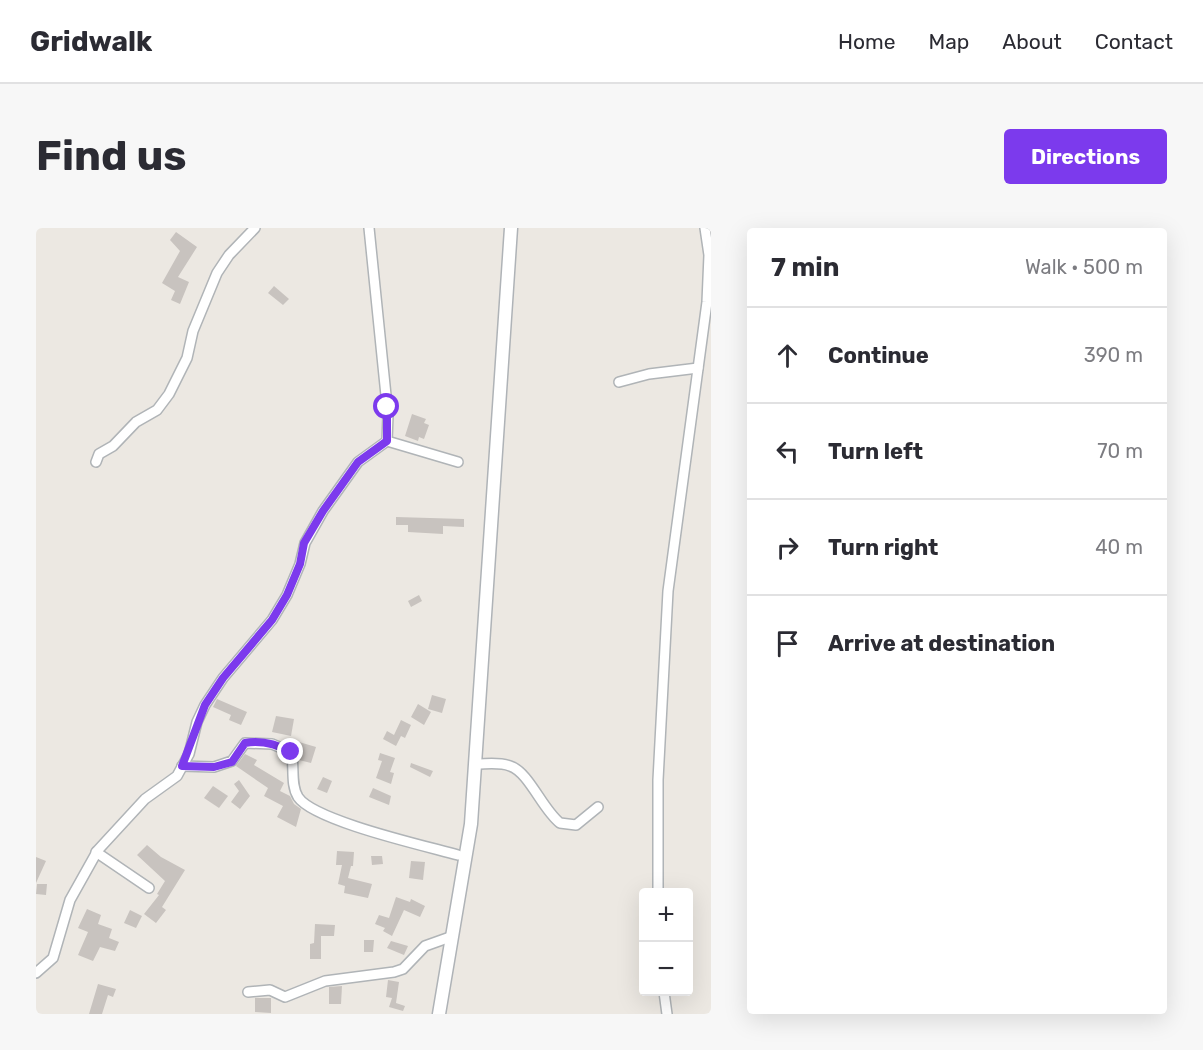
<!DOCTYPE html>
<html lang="en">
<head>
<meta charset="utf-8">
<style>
	body { margin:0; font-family:Rubik,sans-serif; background:#f7f7f7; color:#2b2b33 }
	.controls { position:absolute; right:18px; bottom:18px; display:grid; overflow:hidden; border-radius:6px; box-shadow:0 6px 24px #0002 }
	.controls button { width:54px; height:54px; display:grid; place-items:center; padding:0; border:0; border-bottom:2px solid #e1e1e2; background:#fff; color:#2b2b33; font:30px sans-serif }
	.stop { position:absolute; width:18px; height:18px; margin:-14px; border:4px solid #7c3aed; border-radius:50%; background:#fff }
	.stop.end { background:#7c3aed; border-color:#fff; box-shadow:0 2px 6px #0008 }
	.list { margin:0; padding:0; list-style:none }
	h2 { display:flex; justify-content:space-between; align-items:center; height:78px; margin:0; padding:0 24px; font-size:26px }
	h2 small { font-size:20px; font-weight:400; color:#7c7c81 }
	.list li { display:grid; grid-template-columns:39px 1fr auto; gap:18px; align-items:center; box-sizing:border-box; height:96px; padding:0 24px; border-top:2px solid #e1e1e2 }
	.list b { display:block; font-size:22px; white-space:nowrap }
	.list em { font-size:20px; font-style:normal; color:#7c7c81 }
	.icon { flex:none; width:33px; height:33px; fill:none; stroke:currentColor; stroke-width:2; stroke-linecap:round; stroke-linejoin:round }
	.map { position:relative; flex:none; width:675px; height:786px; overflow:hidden; border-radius:6px }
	header { display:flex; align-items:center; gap:36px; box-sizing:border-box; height:84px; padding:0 30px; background:#fff; border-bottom:2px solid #e1e1e2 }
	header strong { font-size:28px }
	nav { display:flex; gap:33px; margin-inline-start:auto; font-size:21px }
	.intro { display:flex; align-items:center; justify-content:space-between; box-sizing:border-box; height:144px; padding:0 36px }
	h1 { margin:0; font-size:42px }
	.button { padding:15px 27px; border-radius:6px; background:#7c3aed; color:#fff; font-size:21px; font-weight:700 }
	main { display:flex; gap:36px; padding:0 36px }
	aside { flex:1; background:#fff; border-radius:6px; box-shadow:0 6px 24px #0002 }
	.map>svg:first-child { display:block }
	.building { fill:#c8c3bf }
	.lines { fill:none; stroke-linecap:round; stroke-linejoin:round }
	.minor-casing { stroke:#b0b4b7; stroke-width:12 }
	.secondary-casing { stroke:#afb3b7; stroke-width:15 }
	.minor { stroke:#fff; stroke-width:9 }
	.secondary { stroke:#fff; stroke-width:12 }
	.route { stroke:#7c3aed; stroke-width:8 }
</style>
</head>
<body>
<header>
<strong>Gridwalk</strong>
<nav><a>Home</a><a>Map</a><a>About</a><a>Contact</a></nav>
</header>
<div class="intro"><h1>Find us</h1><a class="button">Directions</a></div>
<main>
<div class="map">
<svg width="675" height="786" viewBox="0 0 675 786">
	<rect width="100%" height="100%" fill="#ece8e2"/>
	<g class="building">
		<path d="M 140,4 L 161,19 L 142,49 L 153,54 L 144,76 L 135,72 L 139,63 L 126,55 L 144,23 L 134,12 Z"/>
		<path d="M 238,58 L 253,71 L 247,77 L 232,65 Z"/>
		<path d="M 376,186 L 390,191 L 388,195 L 393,197 L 388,211 L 383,209 L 382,213 L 369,208 Z"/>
		<path d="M 360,289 L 428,291 L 428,299 L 407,298 L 407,306 L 372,304 L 372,297 L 360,297 Z"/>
		<path d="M 383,367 L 386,373 L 375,379 L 372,373 Z"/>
		<path d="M 396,467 L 410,471 L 406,485 L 392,481 Z"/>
		<path d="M 181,471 L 211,484 L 205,497 L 193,492 L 195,487 L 177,479 Z"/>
		<path d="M 382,476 L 395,484 L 388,497 L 375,489 Z"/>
		<path d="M 240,488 L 258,491 L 255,508 L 236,504 Z"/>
		<path d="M 365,492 L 375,497 L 369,510 L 365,508 L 360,518 L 347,511 L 351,503 L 358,507 Z"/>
		<path d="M 263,514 L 280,519 L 275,535 L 263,532 Z"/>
		<path d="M 344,525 L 359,530 L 354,544 L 358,545 L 355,556 L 340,550 L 346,533 L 342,532 Z"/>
		<path d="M 209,526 L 221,532 L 218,537 L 248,555 L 244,563 L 254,568 L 258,576 L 265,581 L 260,599 L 241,589 L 247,578 L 228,568 L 232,560 L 200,538 Z"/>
		<path d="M 375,535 L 397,543 L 394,549 L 374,539 Z"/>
		<path d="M 287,549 L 296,553 L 291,565 L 281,561 Z"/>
		<path d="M 203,552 L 214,568 L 204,581 L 195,574 L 203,563 L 198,556 Z"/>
		<path d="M 177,558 L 192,568 L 183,580 L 168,570 Z"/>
		<path d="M 337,560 L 355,568 L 353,577 L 333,569 Z"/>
		<path d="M 111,617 L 125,629 L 149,642 L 126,679 L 130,682 L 120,695 L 108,686 L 123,667 L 121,666 L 129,653 L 101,627 Z"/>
		<path d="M 301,623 L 318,624 L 317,638 L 315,638 L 312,650 L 336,656 L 332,670 L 308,665 L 309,658 L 302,656 L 306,637 L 300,637 Z"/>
		<path d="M 335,628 L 346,628 L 347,636 L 336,637 Z"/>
		<path d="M 0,629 L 10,633 L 0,655 Z"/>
		<path d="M 375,633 L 389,634 L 387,652 L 373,650 Z"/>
		<path d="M 1,656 L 11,656 L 10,667 L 0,666 Z"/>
		<path d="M 360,669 L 374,674 L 375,671 L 389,678 L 384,689 L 368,682 L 356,708 L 347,703 L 349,700 L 339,696 L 343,687 L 353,690 Z"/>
		<path d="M 51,681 L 65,687 L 62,696 L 76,701 L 73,710 L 83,714 L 79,723 L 64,719 L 57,733 L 42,727 L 52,704 L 42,700 Z"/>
		<path d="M 94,682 L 106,688 L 100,700 L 88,695 Z"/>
		<path d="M 279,696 L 299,697 L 298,708 L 285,708 L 285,731 L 274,731 L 274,716 L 278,715 Z"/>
		<path d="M 328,712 L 338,712 L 337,724 L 328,724 Z"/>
		<path d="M 355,713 L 372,718 L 368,727 L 351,720 Z"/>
		<path d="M 352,752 L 363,754 L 360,775 L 369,778 L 367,783 L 353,779 L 356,770 L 350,769 Z"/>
		<path d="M 62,756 L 80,761 L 77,769 L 72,767 L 66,786 L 53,786 Z"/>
		<path d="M 306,758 L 305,776 L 293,776 L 293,759 Z"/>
		<path d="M 219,770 L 235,770 L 235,785 L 219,784 Z"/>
	</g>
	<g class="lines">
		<defs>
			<g id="minor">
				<path d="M 583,154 L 613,146 L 662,140"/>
				<path d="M 351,213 L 422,234"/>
				<path d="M 60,234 L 63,226 L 77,218 L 100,194 L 121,182 L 133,166 L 151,130 L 157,103 L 181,45 L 193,27 L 219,0"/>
				<path d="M 441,536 C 451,536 464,534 474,538 C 493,544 506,581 524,595 L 540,597 L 562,579"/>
				<path d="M 146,538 L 178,539 L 196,533 L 209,515 L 236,516 L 255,524 C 259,538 254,556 262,569 C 278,593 390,618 422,627"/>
				<path d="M 60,624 L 113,660"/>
				<path d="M 622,664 L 622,552 L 632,363 L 671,74 L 673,27 L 669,0"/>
				<path d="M 0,745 L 17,730 L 34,672 L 62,622 L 109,571 L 141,548 L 153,526 L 161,494 L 169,477 L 187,450 L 236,392 L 251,367 L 264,336 L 269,315 L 287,283 L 322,234 L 351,213 L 352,187 L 333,0"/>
				<path d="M 212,764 L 234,762 L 249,769 L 289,753 L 358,744 L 367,741 L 389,718 L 417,708"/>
				<path d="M 628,764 L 631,786"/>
			</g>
			<path id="secondary" d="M 403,786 L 435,596 L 475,0"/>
		</defs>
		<use href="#minor" class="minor-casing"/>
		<use href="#secondary" class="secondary-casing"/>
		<use href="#minor" class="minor"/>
		<use href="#secondary" class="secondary"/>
	</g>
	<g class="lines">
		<path class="route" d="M 255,524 C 240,516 225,512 209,515 L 196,534 L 178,539 L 146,538 L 169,477 L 187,450 L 236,392 L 251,367 L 264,336 L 268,315 L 287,283 L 322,234 L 351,213 L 351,179"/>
	</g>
</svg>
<div class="controls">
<button>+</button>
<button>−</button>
</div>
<div class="stop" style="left:351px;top:179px"></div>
<div class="stop end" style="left:255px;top:524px"></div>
</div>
<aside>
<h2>7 min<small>Walk · 500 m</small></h2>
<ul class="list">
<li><svg class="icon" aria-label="ahead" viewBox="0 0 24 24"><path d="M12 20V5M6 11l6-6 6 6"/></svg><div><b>Continue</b></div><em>390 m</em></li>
<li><svg class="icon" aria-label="left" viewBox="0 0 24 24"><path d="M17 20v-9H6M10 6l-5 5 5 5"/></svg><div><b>Turn left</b></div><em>70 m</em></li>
<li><svg class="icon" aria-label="right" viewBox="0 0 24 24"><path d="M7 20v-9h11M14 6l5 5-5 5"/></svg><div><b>Turn right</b></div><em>40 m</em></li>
<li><svg class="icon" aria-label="arrive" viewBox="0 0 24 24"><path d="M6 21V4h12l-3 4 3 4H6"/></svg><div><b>Arrive at destination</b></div></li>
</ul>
</aside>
</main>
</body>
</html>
